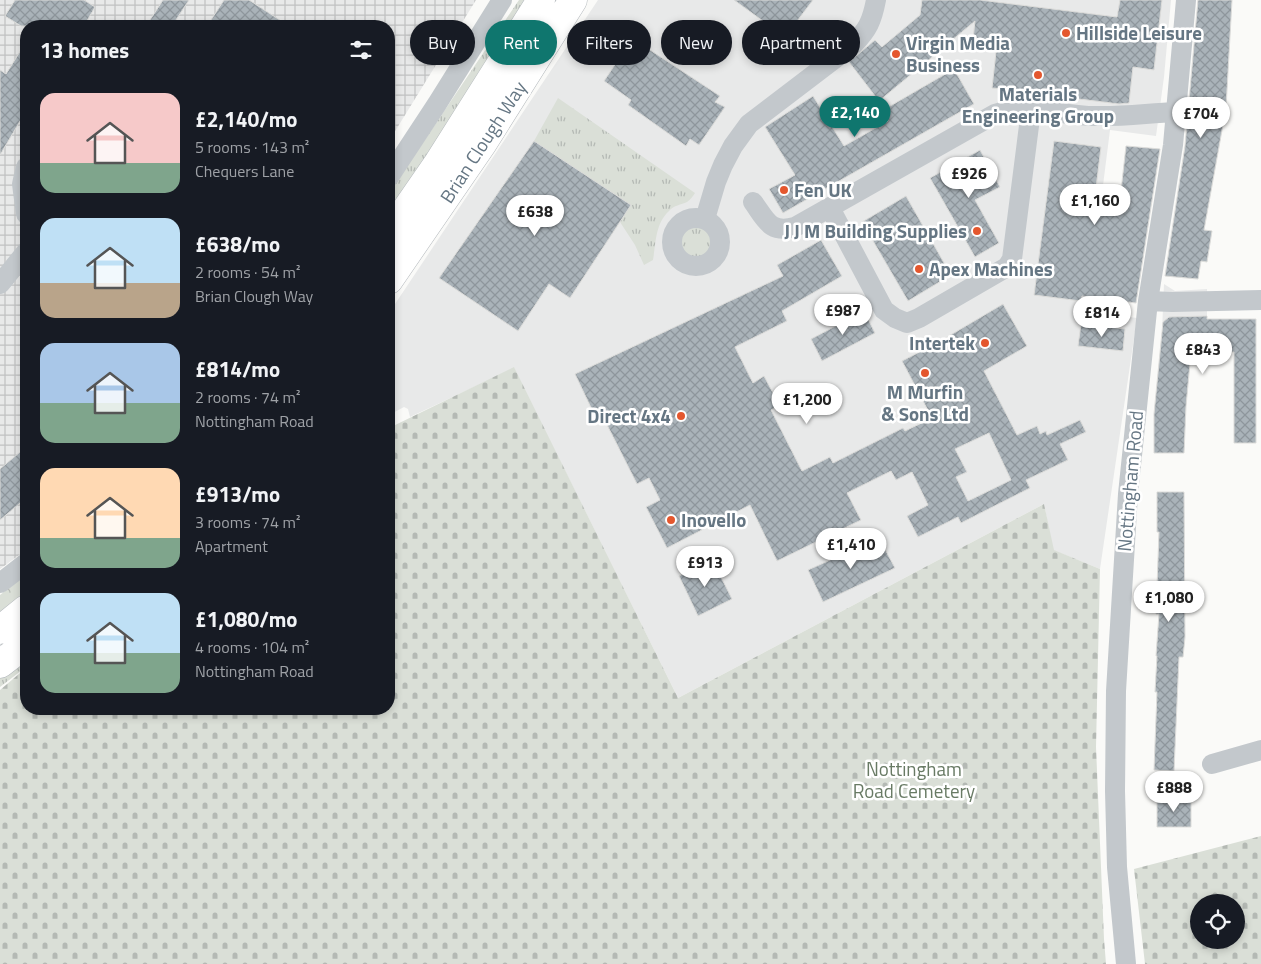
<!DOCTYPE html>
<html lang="en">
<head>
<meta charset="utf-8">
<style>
  :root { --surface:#171b24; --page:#242831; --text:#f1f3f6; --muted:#9ea1a6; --accent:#0f766e }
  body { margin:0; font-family:"Titillium Web",sans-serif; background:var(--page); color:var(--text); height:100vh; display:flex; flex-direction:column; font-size:19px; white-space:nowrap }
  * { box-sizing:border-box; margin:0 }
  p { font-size:16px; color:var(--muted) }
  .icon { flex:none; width:28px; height:28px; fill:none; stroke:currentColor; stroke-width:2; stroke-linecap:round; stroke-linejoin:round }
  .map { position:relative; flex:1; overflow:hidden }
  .drawer { position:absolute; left:20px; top:20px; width:375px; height:695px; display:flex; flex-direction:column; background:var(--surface); border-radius:20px; box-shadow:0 2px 8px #0003 }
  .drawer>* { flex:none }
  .guide { position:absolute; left:410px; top:20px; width:475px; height:45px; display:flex; gap:10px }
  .buttons { position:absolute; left:1190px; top:894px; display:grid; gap:10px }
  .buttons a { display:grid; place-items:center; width:55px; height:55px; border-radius:50%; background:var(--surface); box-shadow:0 2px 8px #0003; font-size:25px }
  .price { position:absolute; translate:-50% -42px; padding:0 11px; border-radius:18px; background:#fff; color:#222; font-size:16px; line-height:32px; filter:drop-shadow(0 1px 2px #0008) }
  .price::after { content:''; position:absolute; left:50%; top:30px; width:15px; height:11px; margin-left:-8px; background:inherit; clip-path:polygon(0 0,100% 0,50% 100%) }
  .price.current { background:var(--accent); color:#fff }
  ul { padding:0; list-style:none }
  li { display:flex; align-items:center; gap:15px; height:125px; padding:0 20px }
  li span { display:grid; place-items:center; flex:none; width:140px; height:100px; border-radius:15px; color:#555 }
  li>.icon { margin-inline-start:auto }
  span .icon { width:60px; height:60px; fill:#fffc; stroke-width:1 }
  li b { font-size:21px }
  h2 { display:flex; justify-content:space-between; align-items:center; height:60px; padding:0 20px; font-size:21px }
  .pill { padding:0 18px; border-radius:22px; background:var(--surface); box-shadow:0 2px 8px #0003; font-size:18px; line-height:45px }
  .pill.current { background:var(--accent); color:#fff }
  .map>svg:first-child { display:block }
  .built { fill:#e8e9e9 }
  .industrial { fill:url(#industrial-grid) }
  .grass { fill:url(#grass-tufts) }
  .forest { fill:url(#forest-crowns) }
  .cemetery { fill:url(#cemetery-stones); fill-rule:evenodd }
  .building { fill:url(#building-cross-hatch); stroke:#dcdcda; fill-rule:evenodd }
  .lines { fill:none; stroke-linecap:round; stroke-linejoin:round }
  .highway-casing { stroke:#b4b9bd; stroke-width:29 }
  .minor { stroke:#c3c8cc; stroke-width:20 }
  .highway { stroke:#fff; stroke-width:28 }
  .poi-dot { fill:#e4572e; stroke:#fff; stroke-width:2 }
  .labels { text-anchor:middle; stroke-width:5; stroke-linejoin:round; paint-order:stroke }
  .poi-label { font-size:19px; font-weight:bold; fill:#657683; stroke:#fff; text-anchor:start }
  .street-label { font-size:19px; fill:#657683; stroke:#fff }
  .park-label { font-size:19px; fill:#687a64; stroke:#fff }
</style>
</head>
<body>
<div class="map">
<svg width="1261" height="964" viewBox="0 0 1261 964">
  <defs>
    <pattern id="industrial-grid" width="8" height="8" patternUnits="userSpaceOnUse" patternTransform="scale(1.25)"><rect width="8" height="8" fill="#e8e9e9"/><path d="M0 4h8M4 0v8" fill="none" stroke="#c0c1c2"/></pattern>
    <pattern id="grass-tufts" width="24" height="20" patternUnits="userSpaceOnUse" patternTransform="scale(1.25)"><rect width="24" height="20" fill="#dadfd7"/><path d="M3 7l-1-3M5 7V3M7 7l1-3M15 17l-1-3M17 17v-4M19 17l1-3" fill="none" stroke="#b4b9b4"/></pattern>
    <pattern id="forest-crowns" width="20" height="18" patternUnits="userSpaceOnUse" patternTransform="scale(1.25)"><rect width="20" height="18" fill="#dadfd7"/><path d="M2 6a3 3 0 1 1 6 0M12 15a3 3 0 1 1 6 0" fill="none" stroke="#b4b9b4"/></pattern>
    <pattern id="cemetery-stones" width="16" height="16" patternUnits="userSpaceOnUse" patternTransform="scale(1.25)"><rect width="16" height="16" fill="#dadfd7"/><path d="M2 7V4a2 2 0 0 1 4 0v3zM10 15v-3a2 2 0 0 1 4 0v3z" fill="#b4b9b4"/></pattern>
    <pattern id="building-cross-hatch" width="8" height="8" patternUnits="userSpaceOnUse" patternTransform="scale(1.25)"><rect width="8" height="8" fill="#aab3b9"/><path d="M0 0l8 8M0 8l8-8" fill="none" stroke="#8e969c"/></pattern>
  </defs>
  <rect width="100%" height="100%" fill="#fafaf8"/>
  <path class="built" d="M598,0H1171L1164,77L1156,136L1110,130L1087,312L1137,318L1100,569L1053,550L1044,504L678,698L514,368L410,417L408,409L404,407L389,415V313Z
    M1164,284L1175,291L1207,289V316L1193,330L1162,331Z"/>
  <path class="industrial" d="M0,0H476L389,141V26H26V550L0,569Z"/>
  <path class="grass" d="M519,0H529L470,92L389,212V193Z
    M558,98L695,193C693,196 690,200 687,202C681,205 674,205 669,211C655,224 656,243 653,260L644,265L635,245L620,222L631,205L534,141Z
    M681 242a15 15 0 1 1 30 0a15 15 0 1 1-30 0Z
    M26,655V667L0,687V675Z"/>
  <path class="forest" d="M26,575V595L0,615V595Z"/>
  <path class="cemetery" d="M514,367L678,698L1044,504L1054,550L1100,569L1096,747L1104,939L1106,964H0V690L26,668V709H389V428Z
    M1261,836V964H1145L1134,869ZM1199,902H1236V940H1199Z"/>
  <path class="building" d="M15,0H84L95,7L84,26H21L5,16Z
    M163,0H189L172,26H146Z
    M224,0H249L289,26H207Z
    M734,0H813L785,37Z
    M922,0H980L1117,17L1120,0H1162L1154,70L1133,67L1129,103L1119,104L992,88L996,52L972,49L975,21L945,46H941L943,48L879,101L849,62L875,40L882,47L920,15Z
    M1198,0H1232L1226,108L1204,230L1212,231L1207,262L1201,261L1198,279L1165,276L1185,146Z
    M639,29L651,37L644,46L720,96L715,102L725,107L699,145L690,139L686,146L628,105L631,100L604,81Z
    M26,42V111L0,155V70L6,74Z
    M954,69L974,104L783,213L769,189L795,175L765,127L813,96L844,146L888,121L884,114L887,112L885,109Z
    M534,141L631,205L570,298L549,284L518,331L439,278Z
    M1054,141L1101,147L1096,188L1121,191L1126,146L1160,149L1136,303L1082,296L1081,301L1034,295Z
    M980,150L1000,187L975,200L999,243L975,257L930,178Z
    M906,196L951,275L908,301L862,222Z
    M821,240L842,276L782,311L787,321L735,347L753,383L764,376L780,406L771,410L802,471L830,457L833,463L903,428L905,431L932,418L902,361L937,343L1003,304L1027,346L984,371L1017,435L1037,426L1040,434L1046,431L1047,435L1080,420L1086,432L1060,444L1068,460L1026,480L1030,488L961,523L958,517L918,537L907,516L928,505L912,472L896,480L891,471L847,493L861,520L777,561L750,505L667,548L646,507L660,500L649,478L637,484L600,411L594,414L575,374L783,276L777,265ZM989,433L1011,480L968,501L956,477L967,472L955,449Z
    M864,311L875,333L822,361L811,339Z
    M1207,316V319H1256V443H1234V352H1191L1186,406L1184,453H1154V414L1163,322L1169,317Z
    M1081,324L1125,329L1123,351L1078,346Z
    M26,447V498L0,520V469Z
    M1157,492H1184L1185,637L1183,657H1179L1174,771L1154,770L1157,692H1155L1157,656H1156L1159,614H1156L1159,532H1157Z
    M879,538L895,568L823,602L808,570Z
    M712,559L732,599L698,616L679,576Z
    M1191,798V827H1157V799Z"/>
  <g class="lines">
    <g class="highway-casing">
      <path id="highway" d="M389,234L438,163L541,0
        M389,280L483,143L573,0
        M0,630L26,609
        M0,664L26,644"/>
    </g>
    <path class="minor" d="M26,167L22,184L26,214
      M389,177L437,104L502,0
      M753,202C766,220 770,234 795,227L995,114C1027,103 1062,116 1095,116C1122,117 1149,113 1176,112
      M830,208L884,310L895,318L907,323L919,318L1007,267L1012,259L1031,110
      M672 242a24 24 0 1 1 48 0a24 24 0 1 1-48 0Z
      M705,219L716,182L723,165L733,146L749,124L854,44C868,29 872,21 876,0
      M0,284L26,252
      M1148,301L1172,302L1261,300
      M0,583L26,563
      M1212,764L1261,750
      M1126,964L1117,867L1115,791L1116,691L1128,494L1148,301L1173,145L1186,0"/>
    <use href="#highway" class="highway"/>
  </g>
  <g class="poi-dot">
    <circle cx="1066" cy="33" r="5"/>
    <circle cx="896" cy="54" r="5"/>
    <circle cx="1038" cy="75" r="5"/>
    <circle cx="784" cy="190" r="5"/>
    <circle cx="977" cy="231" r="5"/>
    <circle cx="919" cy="269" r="5"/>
    <circle cx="985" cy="343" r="5"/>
    <circle cx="925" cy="373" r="5"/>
    <circle cx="681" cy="416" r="5"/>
    <circle cx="671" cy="520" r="5"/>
  </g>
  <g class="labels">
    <g class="poi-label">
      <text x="1076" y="40">Hillside Leisure</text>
      <text x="906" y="50">Virgin Media<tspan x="906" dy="22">Business</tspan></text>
      <text x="1038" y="101" text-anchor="middle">Materials<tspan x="1038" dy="22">Engineering Group</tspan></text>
      <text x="794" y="197">Fen UK</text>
      <text x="967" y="238" text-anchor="end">J J M Building Supplies</text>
      <text x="929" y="276">Apex Machines</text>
      <text x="975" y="350" text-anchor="end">Intertek</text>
      <text x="925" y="399" text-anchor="middle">M Murfin<tspan x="925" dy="22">&amp; Sons Ltd</tspan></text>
      <text x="671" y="423" text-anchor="end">Direct 4x4</text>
      <text x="681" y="527">Inovello</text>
    </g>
    <g class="street-label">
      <text transform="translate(483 142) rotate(-57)" y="7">Brian Clough Way</text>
      <text transform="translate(1130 481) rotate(-85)" y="7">Nottingham Road</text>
    </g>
    <g class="park-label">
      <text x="914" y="776">Nottingham<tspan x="914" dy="22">Road Cemetery</tspan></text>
    </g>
  </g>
</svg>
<div class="buttons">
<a><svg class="icon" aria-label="locate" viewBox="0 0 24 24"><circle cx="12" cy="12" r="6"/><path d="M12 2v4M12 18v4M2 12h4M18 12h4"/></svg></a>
</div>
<b class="price current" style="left:855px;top:138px">£2,140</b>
<b class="price" style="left:1201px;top:139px">£704</b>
<b class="price" style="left:969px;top:199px">£926</b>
<b class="price" style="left:1095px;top:226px">£1,160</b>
<b class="price" style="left:535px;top:237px">£638</b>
<b class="price" style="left:843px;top:336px">£987</b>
<b class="price" style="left:1102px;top:338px">£814</b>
<b class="price" style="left:1203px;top:375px">£843</b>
<b class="price" style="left:807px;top:425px">£1,200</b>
<b class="price" style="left:851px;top:570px">£1,410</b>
<b class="price" style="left:705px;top:588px">£913</b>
<b class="price" style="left:1169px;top:623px">£1,080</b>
<b class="price" style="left:1174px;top:813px">£888</b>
<div class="guide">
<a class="pill">Buy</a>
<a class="pill current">Rent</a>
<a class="pill">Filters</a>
<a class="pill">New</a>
<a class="pill">Apartment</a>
</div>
<section class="drawer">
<h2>13 homes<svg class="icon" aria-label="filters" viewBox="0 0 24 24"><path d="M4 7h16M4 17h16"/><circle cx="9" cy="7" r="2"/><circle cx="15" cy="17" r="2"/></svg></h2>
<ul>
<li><span style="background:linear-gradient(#f6c9c9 70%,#7fa58c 0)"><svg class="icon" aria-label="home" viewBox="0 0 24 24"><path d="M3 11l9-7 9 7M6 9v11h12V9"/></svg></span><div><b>£2,140/mo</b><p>5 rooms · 143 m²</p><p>Chequers Lane</p></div></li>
<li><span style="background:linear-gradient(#bfe0f5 65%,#b9a48a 0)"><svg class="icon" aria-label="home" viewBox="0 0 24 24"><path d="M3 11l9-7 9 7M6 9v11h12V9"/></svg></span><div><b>£638/mo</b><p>2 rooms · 54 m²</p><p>Brian Clough Way</p></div></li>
<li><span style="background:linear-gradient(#a9c7e8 60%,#7fa58c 0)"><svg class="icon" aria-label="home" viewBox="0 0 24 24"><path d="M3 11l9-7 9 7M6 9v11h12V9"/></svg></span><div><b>£814/mo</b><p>2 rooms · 74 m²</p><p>Nottingham Road</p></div></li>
<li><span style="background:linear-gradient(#ffd9b3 70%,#7fa58c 0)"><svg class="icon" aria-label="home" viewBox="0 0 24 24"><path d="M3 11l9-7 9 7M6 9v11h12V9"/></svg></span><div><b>£913/mo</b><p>3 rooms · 74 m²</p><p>Apartment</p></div></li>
<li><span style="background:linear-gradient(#bfe0f5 60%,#7fa58c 0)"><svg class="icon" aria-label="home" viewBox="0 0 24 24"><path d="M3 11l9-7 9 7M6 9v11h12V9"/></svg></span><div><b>£1,080/mo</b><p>4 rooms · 104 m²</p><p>Nottingham Road</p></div></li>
</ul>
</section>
</div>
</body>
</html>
